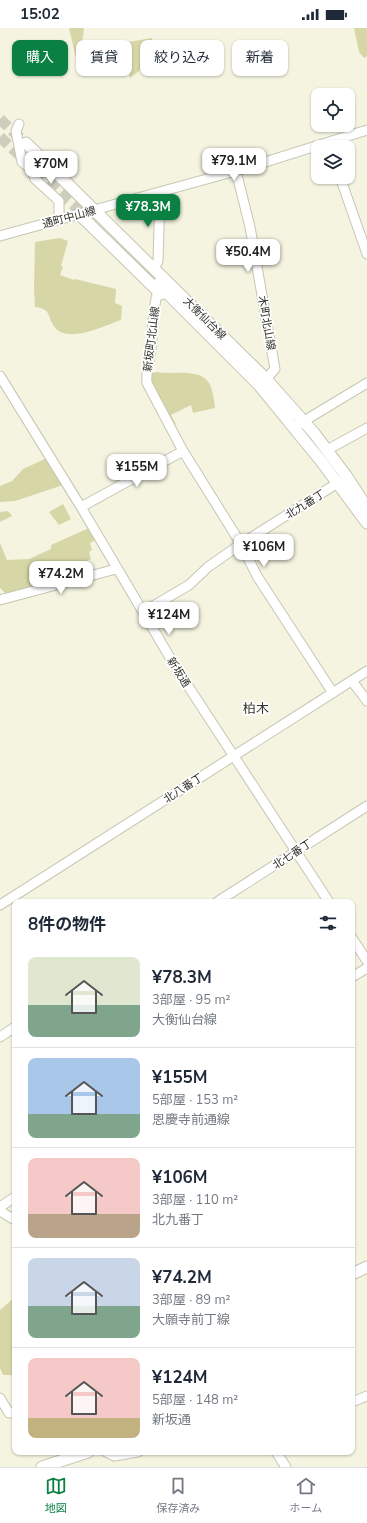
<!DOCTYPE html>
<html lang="ja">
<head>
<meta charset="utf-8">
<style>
  :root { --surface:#fff; --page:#f2f2f3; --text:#1f2937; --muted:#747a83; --line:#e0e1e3; --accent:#0b8043 }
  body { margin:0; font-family:"Nunito Sans","Noto Sans JP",sans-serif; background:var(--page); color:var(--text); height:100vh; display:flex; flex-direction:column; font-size:15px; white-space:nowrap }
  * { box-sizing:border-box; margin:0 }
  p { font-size:13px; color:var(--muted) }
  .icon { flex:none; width:22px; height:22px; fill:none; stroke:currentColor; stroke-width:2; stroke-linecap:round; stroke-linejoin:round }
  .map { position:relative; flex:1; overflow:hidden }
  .panel { position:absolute; left:12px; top:871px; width:343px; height:556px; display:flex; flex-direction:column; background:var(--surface); border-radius:8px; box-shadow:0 1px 3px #0004 }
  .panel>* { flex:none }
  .banner { position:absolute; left:12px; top:12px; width:343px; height:36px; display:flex; gap:8px }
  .fabs { position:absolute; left:311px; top:60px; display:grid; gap:8px }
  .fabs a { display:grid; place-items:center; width:44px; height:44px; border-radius:8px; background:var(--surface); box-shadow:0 1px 3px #0004; font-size:20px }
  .price { position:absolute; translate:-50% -34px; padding:0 9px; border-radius:8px; background:#fff; color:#222; font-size:13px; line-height:26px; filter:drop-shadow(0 1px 2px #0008) }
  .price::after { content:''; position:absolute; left:50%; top:24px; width:12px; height:9px; margin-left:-6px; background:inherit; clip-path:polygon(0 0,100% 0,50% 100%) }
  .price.active { background:var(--accent); color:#fff }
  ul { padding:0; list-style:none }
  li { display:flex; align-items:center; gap:12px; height:100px; padding:0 16px }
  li+li { border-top:1px solid var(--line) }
  li span { display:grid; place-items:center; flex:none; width:112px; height:80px; border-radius:8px; color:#555 }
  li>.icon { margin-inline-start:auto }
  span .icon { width:48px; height:48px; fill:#fffc; stroke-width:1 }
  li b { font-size:17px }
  h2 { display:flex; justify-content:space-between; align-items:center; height:48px; padding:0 16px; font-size:17px }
  .tag { padding:0 14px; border-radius:8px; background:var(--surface); box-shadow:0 1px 3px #0004; font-size:14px; line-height:36px }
  .tag.active { background:var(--accent); color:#fff }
  .status { display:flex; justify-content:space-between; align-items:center; height:28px; padding:0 20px; background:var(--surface); direction:ltr }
  .status svg { height:11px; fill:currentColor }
  .tabs { display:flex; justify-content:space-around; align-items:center; height:56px; border-top:1px solid var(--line); background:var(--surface); font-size:11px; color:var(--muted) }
  .tabs a { display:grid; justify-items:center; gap:2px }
  .tabs .active { color:var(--accent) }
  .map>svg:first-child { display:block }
  .green { fill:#d7d6a6 }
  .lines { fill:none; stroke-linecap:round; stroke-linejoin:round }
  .major-tunnel { stroke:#cecebd; stroke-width:11; stroke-dasharray:11 5.5; stroke-linecap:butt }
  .minor-casing { stroke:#c6c6b3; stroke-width:11 }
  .major-casing { stroke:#c6c6b3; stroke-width:13 }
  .minor { stroke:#fff; stroke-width:9 }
  .major { stroke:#fff; stroke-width:11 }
  .labels { text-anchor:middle; stroke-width:3.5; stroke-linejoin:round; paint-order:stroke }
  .street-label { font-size:11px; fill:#35352d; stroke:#fff }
  .quarter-label { font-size:13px; fill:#35352d; stroke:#fff }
</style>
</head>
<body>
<div class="status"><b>15:02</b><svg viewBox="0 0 49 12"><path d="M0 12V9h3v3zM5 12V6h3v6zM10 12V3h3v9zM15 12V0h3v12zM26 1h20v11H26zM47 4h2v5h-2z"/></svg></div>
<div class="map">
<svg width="367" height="1439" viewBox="0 0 367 1439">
  <rect width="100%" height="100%" fill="#f4f4e1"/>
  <path class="green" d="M69,0H84L82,17L85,29L104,27L105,34L115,33L116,40L79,43Z
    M354,0H367V28L364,30L359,24Z
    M152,10L153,32L130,50L123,15Z
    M60,210L68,213L61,238L63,239L60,247L74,252L75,251L116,261L115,275L122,278L121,292C103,298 63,319 52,295C47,284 49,281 35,279L34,261L35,214Z
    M157,344C172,347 200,340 209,355C213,362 214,372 215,380L193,385L191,377L171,387L176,396L172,398L150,356L148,346Z
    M47,430L63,457L15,473L0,474V458L12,453L23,441Z
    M63,476L71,491L59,497L49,484Z
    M8,483L12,488L0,494V484Z
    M89,500L96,512L90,515L92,522L89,524L91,531L83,535L88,543L6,566L0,560V515L7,532L29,531L51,521V517Z
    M187,576L194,585L172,602L163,591Z
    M15,1269V1347H3L0,1340V1282Z"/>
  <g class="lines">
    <path class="major-tunnel" d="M0,91L23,113
      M0,109L89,191"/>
    <g class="minor-casing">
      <path id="minor" d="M19,96L16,103L22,134L32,142L35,151L59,173V191
        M236,143L250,199L275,341L266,351
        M340,149L367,226
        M0,208L243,141L367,102
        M154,241L158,233L160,165
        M158,263C151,284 154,307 150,328C148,338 146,345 147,355L183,423L241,516L257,548L333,665
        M0,348L81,479L175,638L329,874
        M294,399L367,355
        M327,422L367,400
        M81,479L183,423
        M0,572L116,541
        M143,584L189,557L208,539L241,516L347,449
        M352,653L367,673
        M217,874L367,778
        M0,877L367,643
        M352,910L367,933
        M352,949L367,940
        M0,1009L15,999
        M0,1179L15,1169
        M0,1183L15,1192
        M0,1370L9,1385L15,1384
        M352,1374L367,1368
        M106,1424L114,1428L138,1424
        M276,1424L286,1439"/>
    </g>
    <g class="major-casing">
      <path id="major" d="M26,115L266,351L314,405L347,449L367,480
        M79,186L161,266
        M158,256L259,357L321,433L367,495
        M352,1246L367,1239
        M42,1439L88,1424"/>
    </g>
    <use href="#minor" class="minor"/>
    <use href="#major" class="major"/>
  </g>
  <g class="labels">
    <g class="street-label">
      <text transform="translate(69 189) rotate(-15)" y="4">通町中山線</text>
      <text transform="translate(205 290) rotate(45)" y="4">大衡仙台線</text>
      <text transform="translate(267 295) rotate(80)" y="4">木町北山線</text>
      <text transform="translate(151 311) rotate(-83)" y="4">新坂町北山線</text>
      <text transform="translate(305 476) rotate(-32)" y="4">北九番丁</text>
      <text transform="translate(179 644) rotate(58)" y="4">新坂通</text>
      <text transform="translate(183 760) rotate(-33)" y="4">北八番丁</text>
      <text transform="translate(292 826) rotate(-33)" y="4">北七番丁</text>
    </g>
    <g class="quarter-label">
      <text x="256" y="685">柏木</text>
    </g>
  </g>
</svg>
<div class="fabs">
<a><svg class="icon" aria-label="locate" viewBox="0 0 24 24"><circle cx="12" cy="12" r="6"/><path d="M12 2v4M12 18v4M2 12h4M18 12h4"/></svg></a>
<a><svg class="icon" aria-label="layers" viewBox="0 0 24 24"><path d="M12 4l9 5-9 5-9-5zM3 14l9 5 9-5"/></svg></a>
</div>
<b class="price" style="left:234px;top:154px">¥79.1M</b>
<b class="price" style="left:51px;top:157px">¥70M</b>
<b class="price active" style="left:148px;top:200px">¥78.3M</b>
<b class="price" style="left:248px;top:245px">¥50.4M</b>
<b class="price" style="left:137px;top:460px">¥155M</b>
<b class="price" style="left:264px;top:540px">¥106M</b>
<b class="price" style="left:61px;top:567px">¥74.2M</b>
<b class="price" style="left:169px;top:608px">¥124M</b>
<div class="banner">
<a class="tag active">購入</a>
<a class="tag">賃貸</a>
<a class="tag">絞り込み</a>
<a class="tag">新着</a>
</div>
<section class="panel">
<h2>8件の物件<svg class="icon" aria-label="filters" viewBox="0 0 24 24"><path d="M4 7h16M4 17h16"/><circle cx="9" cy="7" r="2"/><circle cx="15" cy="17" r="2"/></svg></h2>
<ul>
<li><span style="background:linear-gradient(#dfe7d0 60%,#7fa58c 0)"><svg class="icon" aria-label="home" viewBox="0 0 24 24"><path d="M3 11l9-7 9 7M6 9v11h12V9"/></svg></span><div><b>¥78.3M</b><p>3部屋 · 95 m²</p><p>大衡仙台線</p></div></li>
<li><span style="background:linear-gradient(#a9c7e8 70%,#7fa58c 0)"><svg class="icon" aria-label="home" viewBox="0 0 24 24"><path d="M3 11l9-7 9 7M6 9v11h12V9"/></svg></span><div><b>¥155M</b><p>5部屋 · 153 m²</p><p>恩慶寺前通線</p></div></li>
<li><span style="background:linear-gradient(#f6c9c9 70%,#b9a48a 0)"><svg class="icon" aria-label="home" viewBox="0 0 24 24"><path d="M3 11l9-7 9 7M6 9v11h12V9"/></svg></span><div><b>¥106M</b><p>3部屋 · 110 m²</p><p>北九番丁</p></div></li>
<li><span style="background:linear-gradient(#c9d6e8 60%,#7fa58c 0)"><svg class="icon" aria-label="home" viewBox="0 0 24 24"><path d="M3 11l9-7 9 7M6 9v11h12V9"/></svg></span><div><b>¥74.2M</b><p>3部屋 · 89 m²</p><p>大願寺前丁線</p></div></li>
<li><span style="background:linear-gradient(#f6c9c9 75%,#c2b280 0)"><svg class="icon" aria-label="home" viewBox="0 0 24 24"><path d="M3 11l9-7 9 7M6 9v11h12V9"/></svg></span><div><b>¥124M</b><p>5部屋 · 148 m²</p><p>新坂通</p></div></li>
</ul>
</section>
</div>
<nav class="tabs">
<a class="active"><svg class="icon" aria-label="map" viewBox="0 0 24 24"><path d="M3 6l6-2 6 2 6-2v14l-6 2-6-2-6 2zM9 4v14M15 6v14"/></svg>地図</a>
<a><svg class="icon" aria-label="saved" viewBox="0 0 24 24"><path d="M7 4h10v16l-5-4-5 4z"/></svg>保存済み</a>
<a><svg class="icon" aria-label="home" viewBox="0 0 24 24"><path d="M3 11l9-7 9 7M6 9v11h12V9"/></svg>ホーム</a>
</nav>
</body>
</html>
